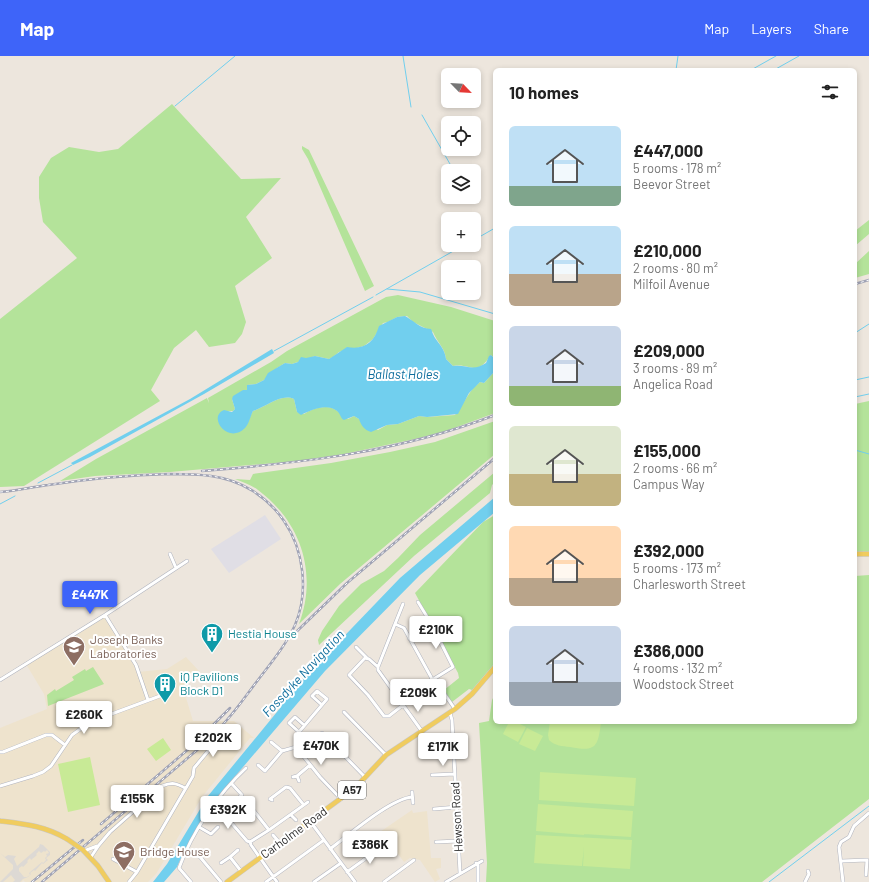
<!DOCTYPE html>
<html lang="en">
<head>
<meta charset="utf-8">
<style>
  :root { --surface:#fff; --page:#f6f6f6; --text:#222; --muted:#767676; --accent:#3e64f9 }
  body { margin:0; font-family:Barlow,sans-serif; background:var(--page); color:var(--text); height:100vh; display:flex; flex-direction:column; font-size:15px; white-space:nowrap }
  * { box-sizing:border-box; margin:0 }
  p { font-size:13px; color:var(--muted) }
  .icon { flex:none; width:22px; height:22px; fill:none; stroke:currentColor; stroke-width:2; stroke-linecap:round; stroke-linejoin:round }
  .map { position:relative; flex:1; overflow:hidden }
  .details { position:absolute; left:493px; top:12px; width:364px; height:656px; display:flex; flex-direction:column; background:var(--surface); border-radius:6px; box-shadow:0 2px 6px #0003 }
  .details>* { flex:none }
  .needle { width:26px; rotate:115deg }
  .buttons { position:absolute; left:441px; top:12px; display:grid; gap:8px }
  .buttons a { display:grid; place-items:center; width:40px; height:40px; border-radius:6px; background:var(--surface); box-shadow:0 2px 6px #0003; font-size:20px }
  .price { position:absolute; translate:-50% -34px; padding:0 9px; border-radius:4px; background:#fff; color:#222; font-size:13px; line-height:26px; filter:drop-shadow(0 1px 2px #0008) }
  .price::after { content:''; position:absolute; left:50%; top:24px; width:12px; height:9px; margin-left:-6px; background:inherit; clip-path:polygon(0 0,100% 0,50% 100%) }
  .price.current { background:var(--accent); color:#fff }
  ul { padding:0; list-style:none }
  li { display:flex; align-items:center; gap:12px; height:100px; padding:0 16px }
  li span { display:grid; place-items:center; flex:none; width:112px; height:80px; border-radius:6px; color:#555 }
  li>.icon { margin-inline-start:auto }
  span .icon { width:48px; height:48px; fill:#fffc; stroke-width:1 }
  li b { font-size:17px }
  h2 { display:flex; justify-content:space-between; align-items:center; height:48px; padding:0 16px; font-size:17px }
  header { display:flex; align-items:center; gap:24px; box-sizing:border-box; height:56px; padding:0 20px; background:var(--accent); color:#fff }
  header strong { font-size:19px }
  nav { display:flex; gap:22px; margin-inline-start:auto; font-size:14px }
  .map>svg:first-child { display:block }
  .industrial { fill:#e0dee5 }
  .education { fill:#eee3cd }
  .green { fill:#b4e39a }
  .pitch { fill:#c8ea96 }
  .plaza { fill:#ddd9d4; fill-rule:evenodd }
  .water { fill:#71cfee }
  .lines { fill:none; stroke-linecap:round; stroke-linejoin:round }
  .stream { stroke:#71cfee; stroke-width:1 }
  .minor-casing { stroke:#b1b4be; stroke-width:4 }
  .primary-casing { stroke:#c8c8c8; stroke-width:5.5 }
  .minor { stroke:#fff; stroke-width:3 }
  .primary { stroke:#f0cc5f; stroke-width:4.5 }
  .rail-casing { stroke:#a0a3b5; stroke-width:2.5 }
  .rail { stroke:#fff; stroke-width:1; stroke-dasharray:3; stroke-linecap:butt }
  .primary-bridge-casing { stroke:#c8c8c8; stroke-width:5.5; stroke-linecap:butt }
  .primary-bridge { stroke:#f0cc5f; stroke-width:4.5 }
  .labels { text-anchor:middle; stroke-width:4; stroke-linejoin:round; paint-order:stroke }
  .shield { fill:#fff; stroke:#6b6b6b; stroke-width:1 }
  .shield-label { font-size:11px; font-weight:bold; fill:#2b2b2b }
  .culture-label { font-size:12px; fill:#0d838f; stroke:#fff; text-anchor:start }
  .education-label { font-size:12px; fill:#785e54; stroke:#fff; text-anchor:start }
  .street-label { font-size:12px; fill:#2b2b2b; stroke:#fff }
  .water-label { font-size:13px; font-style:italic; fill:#0e6d9c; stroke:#fff }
</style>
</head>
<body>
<header>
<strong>Map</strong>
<nav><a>Map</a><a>Layers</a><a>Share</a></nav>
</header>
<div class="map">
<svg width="869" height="826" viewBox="0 0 869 826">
  <rect width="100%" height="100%" fill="#ede6dd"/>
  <path class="industrial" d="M265,459L281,483L229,517L211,493Z"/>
  <path class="education" d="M105,559L136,609L138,616L167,613L186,601L199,615L187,623L184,635L193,665H234L254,682H250L202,741L156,818L148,826H25L23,824L22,826H0V672L47,653L44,638L26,608Z
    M412,754L413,757L427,755L431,802H441V812L436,813L440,823L435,826L420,804L410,802L404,806L398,798L384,787L377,778Z"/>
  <path class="green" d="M172,48L241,123L281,122L246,161L272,202L235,230L246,266L242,278L235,287L209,291L196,274L174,292L151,334L160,345L24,430L0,431V263L77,202L43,166L39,142V121L51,102L69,91L99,96L118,93Z
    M302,90L309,94L374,230L365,235L308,103L302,93Z
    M869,164V178L855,190V175Z
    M869,195V218L855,222V208Z
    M398,239L451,251L495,265V303L491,299C475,322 473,307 453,310L446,303C445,292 437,286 433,276L413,266L407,260L397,261L388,266L383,267L373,283L364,290L357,292H350L339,296L333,301L329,303L315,300L292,308L285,307L277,312L264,324L256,328L247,329V334L232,343L235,353L233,355H228L235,377C249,372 246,367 253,355C266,351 281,337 294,343L297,356L304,358C311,353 324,349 332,352C338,354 342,360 348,363L354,360L378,374L387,369L398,368L419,360L427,361L455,359L473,332L480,326L484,327L495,315V357L446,375L415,383L344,398L298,405L170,416L95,420L60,425L96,403L207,342L209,347L208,342L271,306L287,295L386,241Z
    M869,345V497L855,498V348Z
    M495,365V398L340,528L299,568C318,517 301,466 258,434C252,429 242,426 235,423L250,424L253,418L331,407L390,396L435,386Z
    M495,416V426L492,429L490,437L414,500L319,589L318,584L322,575L339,550L361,528L384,515L398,502L420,479Z
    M495,459V607L472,634L469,633L452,646L444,634L459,622L458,617L415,537L483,466Z
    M869,519V743L762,826H486L487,807L479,667L489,665L492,644L495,638V666H855V520Z
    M93,611L104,628L48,650L47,639L55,633L56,635L74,624L72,621L85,613L86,615Z"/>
  <path class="pitch" d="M509,666H516L526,671L518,686L503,678Z
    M550,666H601C598,691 596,696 570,691C562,690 555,690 549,684L548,679Z
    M527,672L543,680L535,695L519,688Z
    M163,682L171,694L156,705L147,693Z
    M90,701L100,749L68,756L58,708Z
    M540,716L636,722L634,750L539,744Z
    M538,748L633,755L631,781L584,778L585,769L584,779L536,775Z
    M536,779L632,784L630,813L583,810L584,791L582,810L534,807Z"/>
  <path class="plaza" d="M40,788L43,789L50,796V799L46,802L48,804L43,808L42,807L35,815L34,814L30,817L31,818L28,821L23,823L20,826H13L15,824L11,819L3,826H0L13,813V809L0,797L5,801L8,799L16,800L14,803L17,810L39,791ZM47,794L49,797L46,798L47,800L45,802L46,804L43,807L42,806L29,817L30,819L27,821H24L19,815V812L22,810L23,811L28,806L27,805L30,802L31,804L37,799L36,798L39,795L41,797L44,795L45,796Z"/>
  <path class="water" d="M405,260C413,264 420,273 431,273C432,275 433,279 435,282C440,289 445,294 446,303L453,310C466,308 473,316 486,307L489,300L491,299L495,303V315L484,327L480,326L469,337L458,358L427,361L419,360L398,368L387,369L371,376C364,374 361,369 359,363L354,360L344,364C340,362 341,358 337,355C326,347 312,354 301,359L297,356L294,343C281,337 266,351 253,355C250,361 249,368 245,372C228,389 207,361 224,354L232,356L235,353L232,343L233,340L243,334H247V329L256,328L264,324L268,317L285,307L292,308L298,306L301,301L306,302L315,300L329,303L347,291C364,294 374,287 379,270L397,261Z
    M272,293L274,297L204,338L90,401L73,409L71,407L190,343Z
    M495,441V456L420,519L325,615L220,738L202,765L184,795L177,811L164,826H153L167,808L208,740L281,651L279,648L400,522Z"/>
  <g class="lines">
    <path class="stream" d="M403,0L411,51
      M676,14L678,0
      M751,14L776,0
      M774,14L799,0
      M175,50L235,0
      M422,59L454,115
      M474,184L495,172
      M387,233L420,236L495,258
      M376,239L464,189
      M855,277L869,268
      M274,295L373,241
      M855,324L869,321
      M855,341L869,338
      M855,394L869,398
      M38,427L72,409
      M0,448L15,440
      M769,826L869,750"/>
    <g class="minor-casing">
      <path id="minor" d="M170,498L176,512
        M418,546L432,569
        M105,559L136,609L148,644
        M395,568L403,548
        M409,582L432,569L453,611L432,624
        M356,591L367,602
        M378,611L395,568L404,572L431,621L432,624L430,627L403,649L378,614V611L369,603L365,602L349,619L368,639L384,660H389L403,649L421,674
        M0,624L105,559L187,505
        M443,636L455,653
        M344,656L386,699
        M450,657L452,664L460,817
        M304,669L295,661L289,667L299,676L327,643L317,635L312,640L322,649
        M299,676L296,684V691L320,721L341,743
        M322,677L365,721
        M271,686L282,695L296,691
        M0,696H3L46,679H52L65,689
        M258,709L265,715L282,695
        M432,719L455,718
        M297,720L310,709
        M293,721L297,720L299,725
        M232,728L242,739L235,745
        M0,730L33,720L43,716L51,710L72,679L90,666L168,637
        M412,736L413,747
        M272,744L270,743L286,731L290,732L303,748V749
        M215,748L247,785L250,786L251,789L277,826
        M434,753L457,751
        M254,755L269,774L308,746
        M291,759L296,764
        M310,765L355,826
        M199,771L211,778L218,771
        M273,779L280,787
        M250,786L269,774
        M436,786L458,785
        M330,793C349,779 390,743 412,741
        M238,794L230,801L241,815
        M84,795L97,790
        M186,795L200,801L221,826
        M91,801L99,789L110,776L162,730C172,726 176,727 185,732
        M113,803L137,816
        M842,805L867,804L866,819
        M221,807L230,801
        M476,807L478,809V826
        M347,816L383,790
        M129,826L137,816L193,720L194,712L228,671L234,674L237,671
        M191,826L179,812C192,776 218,738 246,712
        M266,826L324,784
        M314,826L341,807
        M384,826L414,804
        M446,826L482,805
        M805,826L809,818L808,815
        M843,826L839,791L841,786L849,781L854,770L869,757"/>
    </g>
    <g class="primary-casing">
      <path id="primary" d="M855,498H869
        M0,765C25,768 45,770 67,783
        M83,794L98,810L109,826
        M227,826L355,732L386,699L455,653L472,638L495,611"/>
    </g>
    <use href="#minor" class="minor"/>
    <use href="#primary" class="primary"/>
    <g class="rail-casing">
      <path id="rail" d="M855,228L869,224
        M202,415C302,407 400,396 495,359
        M0,436C16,435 32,431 48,429C88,423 128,419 169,418C183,418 197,418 211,420C241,424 267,440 284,465C304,494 309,536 295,569C286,589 271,607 258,624C247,638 238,652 226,665C219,673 211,681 203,689L42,826
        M293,579L347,527L495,402
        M101,768L192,690L230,652
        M32,826L83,784"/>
    </g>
    <use href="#rail" class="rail"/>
    <g class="primary-bridge-casing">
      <path id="primary-bridge" d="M67,783L83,794"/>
    </g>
    <use href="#primary-bridge" class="primary-bridge"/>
  </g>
  <defs>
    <g id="building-pin" transform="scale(1.15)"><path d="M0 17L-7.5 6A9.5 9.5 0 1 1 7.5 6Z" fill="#0f9aa8" stroke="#fff"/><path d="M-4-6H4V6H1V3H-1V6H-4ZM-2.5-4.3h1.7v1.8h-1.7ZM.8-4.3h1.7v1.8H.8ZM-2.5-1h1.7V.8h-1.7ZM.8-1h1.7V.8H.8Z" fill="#fff"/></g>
    <g id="university-pin" transform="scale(1.15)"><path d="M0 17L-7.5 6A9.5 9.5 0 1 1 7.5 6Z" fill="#8d6e63" stroke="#fff"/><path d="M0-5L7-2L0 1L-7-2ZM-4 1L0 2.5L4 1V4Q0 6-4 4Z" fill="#fff"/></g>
  </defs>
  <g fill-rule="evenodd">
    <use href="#building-pin" x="212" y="578"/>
    <use href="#university-pin" x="74" y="591"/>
    <use href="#building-pin" x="165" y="628"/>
    <use href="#university-pin" x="124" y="796"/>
  </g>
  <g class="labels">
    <rect class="shield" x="338" y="725" width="28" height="18" rx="3"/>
    <g class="shield-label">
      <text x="352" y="738">A57</text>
    </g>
    <g class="culture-label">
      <text x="228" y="582">Hestia House</text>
      <text x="180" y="625">iQ Pavilions<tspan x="180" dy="14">Block D1</tspan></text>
    </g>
    <g class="education-label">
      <text x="90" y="588">Joseph Banks<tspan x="90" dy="14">Laboratories</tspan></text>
      <text x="140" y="800">Bridge House</text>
    </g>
    <g class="street-label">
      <text transform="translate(457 761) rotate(-93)" y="4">Hewson Road</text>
      <text transform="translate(294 777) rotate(-36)" y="4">Carholme Road</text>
    </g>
    <g class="water-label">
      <text x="403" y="323">Ballast Holes</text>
      <text transform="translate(303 617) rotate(-47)" y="5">Fossdyke Navigation</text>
    </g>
  </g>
</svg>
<div class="buttons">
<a><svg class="needle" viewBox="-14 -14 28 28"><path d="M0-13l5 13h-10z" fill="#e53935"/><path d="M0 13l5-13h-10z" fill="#767676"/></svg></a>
<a><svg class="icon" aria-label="locate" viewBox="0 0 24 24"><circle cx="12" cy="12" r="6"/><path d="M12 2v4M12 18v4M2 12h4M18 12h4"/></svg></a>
<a><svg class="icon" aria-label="layers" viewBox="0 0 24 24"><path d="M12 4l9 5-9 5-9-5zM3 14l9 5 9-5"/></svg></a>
<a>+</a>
<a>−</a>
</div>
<b class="price current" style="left:90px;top:559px">£447K</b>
<b class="price" style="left:436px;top:594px">£210K</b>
<b class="price" style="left:418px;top:657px">£209K</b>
<b class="price" style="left:84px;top:679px">£260K</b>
<b class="price" style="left:213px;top:702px">£202K</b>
<b class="price" style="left:321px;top:710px">£470K</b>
<b class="price" style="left:443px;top:711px">£171K</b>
<b class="price" style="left:137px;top:763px">£155K</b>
<b class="price" style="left:228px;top:774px">£392K</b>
<b class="price" style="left:370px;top:809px">£386K</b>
<section class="details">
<h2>10 homes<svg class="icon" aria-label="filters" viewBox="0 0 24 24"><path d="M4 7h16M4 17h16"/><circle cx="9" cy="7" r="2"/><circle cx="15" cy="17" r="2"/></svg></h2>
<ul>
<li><span style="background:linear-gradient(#bfe0f5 75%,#7fa58c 0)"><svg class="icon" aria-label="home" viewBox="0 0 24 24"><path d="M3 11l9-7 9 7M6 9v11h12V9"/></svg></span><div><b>£447,000</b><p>5 rooms · 178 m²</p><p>Beevor Street</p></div></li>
<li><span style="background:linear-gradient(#bfe0f5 60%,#b9a48a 0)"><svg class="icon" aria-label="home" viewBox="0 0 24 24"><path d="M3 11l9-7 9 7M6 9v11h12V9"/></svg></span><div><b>£210,000</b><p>2 rooms · 80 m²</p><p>Milfoil Avenue</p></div></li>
<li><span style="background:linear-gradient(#c9d6e8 75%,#8fb573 0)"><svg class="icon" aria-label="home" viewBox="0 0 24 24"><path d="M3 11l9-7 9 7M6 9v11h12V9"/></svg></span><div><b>£209,000</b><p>3 rooms · 89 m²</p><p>Angelica Road</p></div></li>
<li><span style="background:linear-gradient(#dfe7d0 60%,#c2b280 0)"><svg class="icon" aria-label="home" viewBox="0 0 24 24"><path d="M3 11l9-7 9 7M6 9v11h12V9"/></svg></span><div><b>£155,000</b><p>2 rooms · 66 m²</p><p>Campus Way</p></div></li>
<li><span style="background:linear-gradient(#ffd9b3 65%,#b9a48a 0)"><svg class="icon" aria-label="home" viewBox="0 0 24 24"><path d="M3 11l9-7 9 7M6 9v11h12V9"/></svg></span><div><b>£392,000</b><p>5 rooms · 173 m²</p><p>Charlesworth Street</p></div></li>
<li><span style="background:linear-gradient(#c9d6e8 70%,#9aa5b1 0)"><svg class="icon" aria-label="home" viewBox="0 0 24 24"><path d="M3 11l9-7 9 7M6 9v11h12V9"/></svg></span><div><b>£386,000</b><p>4 rooms · 132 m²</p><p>Woodstock Street</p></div></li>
</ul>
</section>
</div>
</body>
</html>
